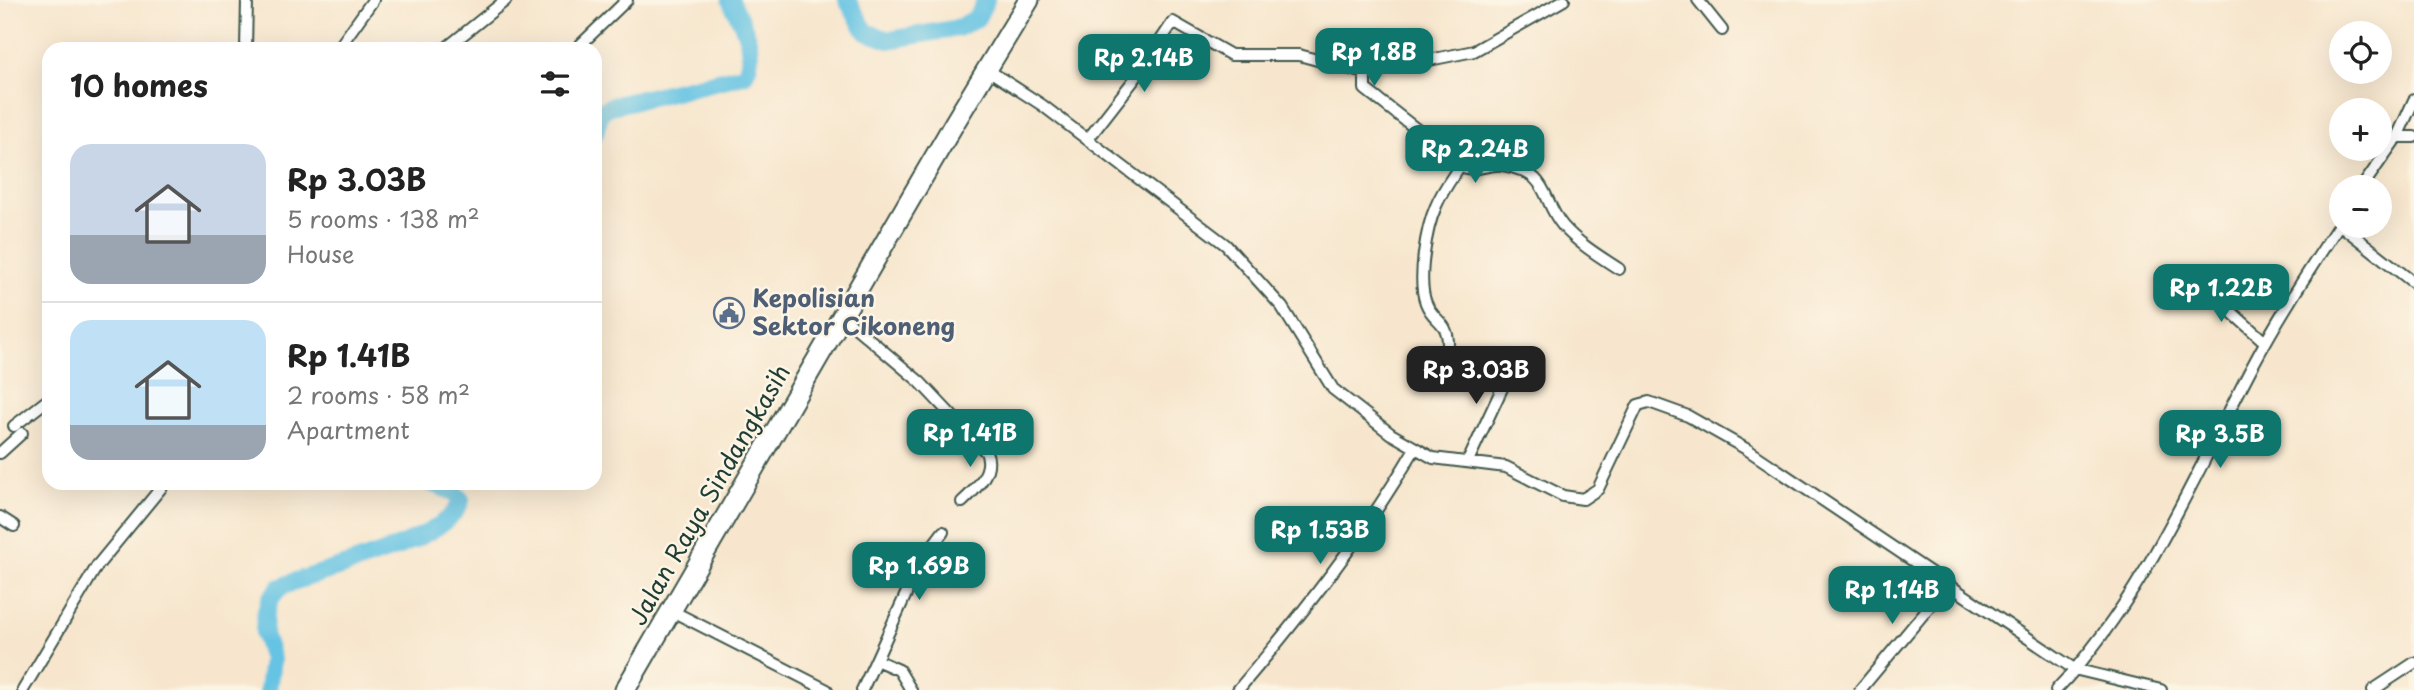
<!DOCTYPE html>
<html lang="en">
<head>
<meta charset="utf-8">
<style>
  :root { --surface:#fff; --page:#f6f6f6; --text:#222; --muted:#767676; --line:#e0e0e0; --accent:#0f766e }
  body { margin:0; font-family:"Playpen Sans",sans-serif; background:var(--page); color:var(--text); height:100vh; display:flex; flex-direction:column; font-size:26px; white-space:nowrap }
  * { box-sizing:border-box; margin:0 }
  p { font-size:23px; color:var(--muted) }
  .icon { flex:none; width:38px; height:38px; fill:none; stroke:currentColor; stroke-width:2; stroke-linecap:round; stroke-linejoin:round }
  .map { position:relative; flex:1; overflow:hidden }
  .panel { position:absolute; left:42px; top:42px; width:560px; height:448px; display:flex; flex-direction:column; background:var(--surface); border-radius:21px; box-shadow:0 7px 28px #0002 }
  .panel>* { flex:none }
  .buttons { position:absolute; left:2329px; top:21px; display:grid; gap:14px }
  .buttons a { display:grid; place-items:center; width:63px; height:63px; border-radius:50%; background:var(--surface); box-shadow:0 7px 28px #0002; font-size:35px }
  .price { position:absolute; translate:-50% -60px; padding:0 16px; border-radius:14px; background:var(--accent); color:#fff; font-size:23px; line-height:46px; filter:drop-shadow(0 2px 4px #0008) }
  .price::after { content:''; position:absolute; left:50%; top:42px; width:21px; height:16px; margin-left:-10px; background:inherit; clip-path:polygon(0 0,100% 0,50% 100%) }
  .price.current { background:#222; color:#fff }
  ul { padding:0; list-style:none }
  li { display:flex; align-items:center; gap:21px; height:175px; padding:0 28px }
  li+li { border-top:2px solid var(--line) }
  li span { display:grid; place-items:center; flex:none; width:196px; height:140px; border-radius:21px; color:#555 }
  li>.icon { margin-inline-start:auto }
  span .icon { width:84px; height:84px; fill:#fffc; stroke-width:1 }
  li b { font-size:30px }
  h2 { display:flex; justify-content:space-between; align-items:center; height:84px; padding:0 28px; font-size:30px }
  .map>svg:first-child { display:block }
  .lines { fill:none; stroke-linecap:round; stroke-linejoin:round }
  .river { stroke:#65c3e3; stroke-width:18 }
  .street-casing { stroke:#3f564b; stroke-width:14 }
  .highway-casing { stroke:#3f564b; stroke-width:23 }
  .street { stroke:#fff; stroke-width:10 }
  .highway { stroke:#fff; stroke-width:19 }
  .labels { text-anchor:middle; stroke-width:5; stroke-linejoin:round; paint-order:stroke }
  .service-label { font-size:24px; font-weight:bold; fill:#4e5e75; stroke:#fcf5e5; text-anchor:start }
  .street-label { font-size:24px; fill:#1f3d34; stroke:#fcf5e5 }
</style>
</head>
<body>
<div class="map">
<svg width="2414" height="690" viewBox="0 0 2414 690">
  <rect width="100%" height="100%" fill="#fcf5e5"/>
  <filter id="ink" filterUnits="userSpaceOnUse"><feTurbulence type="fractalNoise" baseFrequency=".0143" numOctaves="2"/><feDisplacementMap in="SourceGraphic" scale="14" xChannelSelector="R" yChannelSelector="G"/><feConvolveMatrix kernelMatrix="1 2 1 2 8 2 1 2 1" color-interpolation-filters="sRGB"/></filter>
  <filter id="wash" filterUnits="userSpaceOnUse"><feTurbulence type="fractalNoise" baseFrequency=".00686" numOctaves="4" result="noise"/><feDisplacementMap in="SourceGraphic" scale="28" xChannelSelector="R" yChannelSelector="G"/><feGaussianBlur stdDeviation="1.57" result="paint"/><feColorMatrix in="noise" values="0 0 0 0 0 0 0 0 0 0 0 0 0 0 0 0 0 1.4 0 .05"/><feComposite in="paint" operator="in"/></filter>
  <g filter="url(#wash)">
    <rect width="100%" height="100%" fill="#f7e6cd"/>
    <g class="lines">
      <path class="river" d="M847,0L866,32L889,40L958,28L977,18L986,0
        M595,133L601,111L611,106L744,75C759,52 742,22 730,0
        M268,690L272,659L264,634L265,615L270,599L279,588L293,582C330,569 452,539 461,500L454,492L431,483"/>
    </g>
  </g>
  <g filter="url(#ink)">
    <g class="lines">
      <g class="street-casing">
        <path id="street" d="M1698,0L1722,30
          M246,49L247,0
          M338,49L373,0
          M445,49L506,0
          M576,49L627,0
          M988,70L1042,105L1226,245L1282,307L1333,389L1391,434L1433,458L1506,467L1563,496L1583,499L1598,489L1638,405L1649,402L1688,416L1748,450L2074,669L2161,690
          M1365,73V89L1466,168C1478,171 1491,163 1503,165C1552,174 1540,199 1563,226C1579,244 1599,256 1619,269
          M2397,137H2414
          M1088,139L1137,76L1173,22L1231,55H1299L1365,73L1474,51L1564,0
          M2362,187L2397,137L2414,100
          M2339,224L2414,283
          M2198,282L2265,342
          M842,316L920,382L986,452C995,471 975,490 962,502
          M1448,344C1448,320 1433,322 1426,303C1417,281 1426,228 1436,206C1442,191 1452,178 1461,164
          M14,426L49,399
          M0,453L22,433
          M1468,461L1513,365
          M0,517L14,526
          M672,611L827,690
          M876,660L921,561L943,532
          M23,690L97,566L165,483
          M862,690L876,660L899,670L911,690
          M1238,690C1303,613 1363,537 1414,450
          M1860,690L1949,583
          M2056,690C2143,600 2195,474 2253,365C2280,314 2311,268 2342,220
          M2373,690L2414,663"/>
      </g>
      <g class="highway-casing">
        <path id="highway" d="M625,690L955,122L1029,0"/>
      </g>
      <use href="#street" class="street"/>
      <use href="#highway" class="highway"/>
    </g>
  </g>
  <defs>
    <g id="civic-ring" transform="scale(1.575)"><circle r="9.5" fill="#fcf5e5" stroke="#5c6f8a" stroke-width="1.5"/><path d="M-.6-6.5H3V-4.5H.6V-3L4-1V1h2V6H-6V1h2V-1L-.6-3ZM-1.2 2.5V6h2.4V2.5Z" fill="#5c6f8a"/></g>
  </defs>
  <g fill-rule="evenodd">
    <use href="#civic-ring" x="729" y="313"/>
  </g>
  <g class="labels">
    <g class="service-label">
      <text x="752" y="307">Kepolisian<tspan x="752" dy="28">Sektor Cikoneng</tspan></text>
    </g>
    <g class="street-label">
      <text transform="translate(710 495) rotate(-60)" y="8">Jalan Raya Sindangkasih</text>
    </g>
  </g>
</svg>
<div class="buttons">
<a><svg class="icon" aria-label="locate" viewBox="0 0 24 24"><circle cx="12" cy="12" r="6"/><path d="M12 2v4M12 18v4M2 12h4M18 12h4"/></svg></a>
<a>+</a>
<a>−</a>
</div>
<b class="price" style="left:1374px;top:88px">Rp 1.8B</b>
<b class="price" style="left:1144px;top:94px">Rp 2.14B</b>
<b class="price" style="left:1475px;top:185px">Rp 2.24B</b>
<b class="price" style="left:2221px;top:324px">Rp 1.22B</b>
<b class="price current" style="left:1476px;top:406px">Rp 3.03B</b>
<b class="price" style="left:970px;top:469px">Rp 1.41B</b>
<b class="price" style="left:2220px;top:470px">Rp 3.5B</b>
<b class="price" style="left:1320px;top:566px">Rp 1.53B</b>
<b class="price" style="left:919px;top:602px">Rp 1.69B</b>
<b class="price" style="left:1892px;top:626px">Rp 1.14B</b>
<section class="panel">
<h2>10 homes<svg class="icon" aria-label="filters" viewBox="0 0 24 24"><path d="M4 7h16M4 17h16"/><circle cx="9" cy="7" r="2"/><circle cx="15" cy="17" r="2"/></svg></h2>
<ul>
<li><span style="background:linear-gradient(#c9d6e8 65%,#9aa5b1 0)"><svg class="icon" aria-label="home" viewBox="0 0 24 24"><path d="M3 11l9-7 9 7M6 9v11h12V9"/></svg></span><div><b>Rp 3.03B</b><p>5 rooms · 138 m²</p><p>House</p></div></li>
<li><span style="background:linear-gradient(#bfe0f5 75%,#9aa5b1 0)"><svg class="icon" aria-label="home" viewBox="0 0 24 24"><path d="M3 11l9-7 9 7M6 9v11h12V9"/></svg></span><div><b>Rp 1.41B</b><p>2 rooms · 58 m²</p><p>Apartment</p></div></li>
</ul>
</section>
</div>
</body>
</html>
